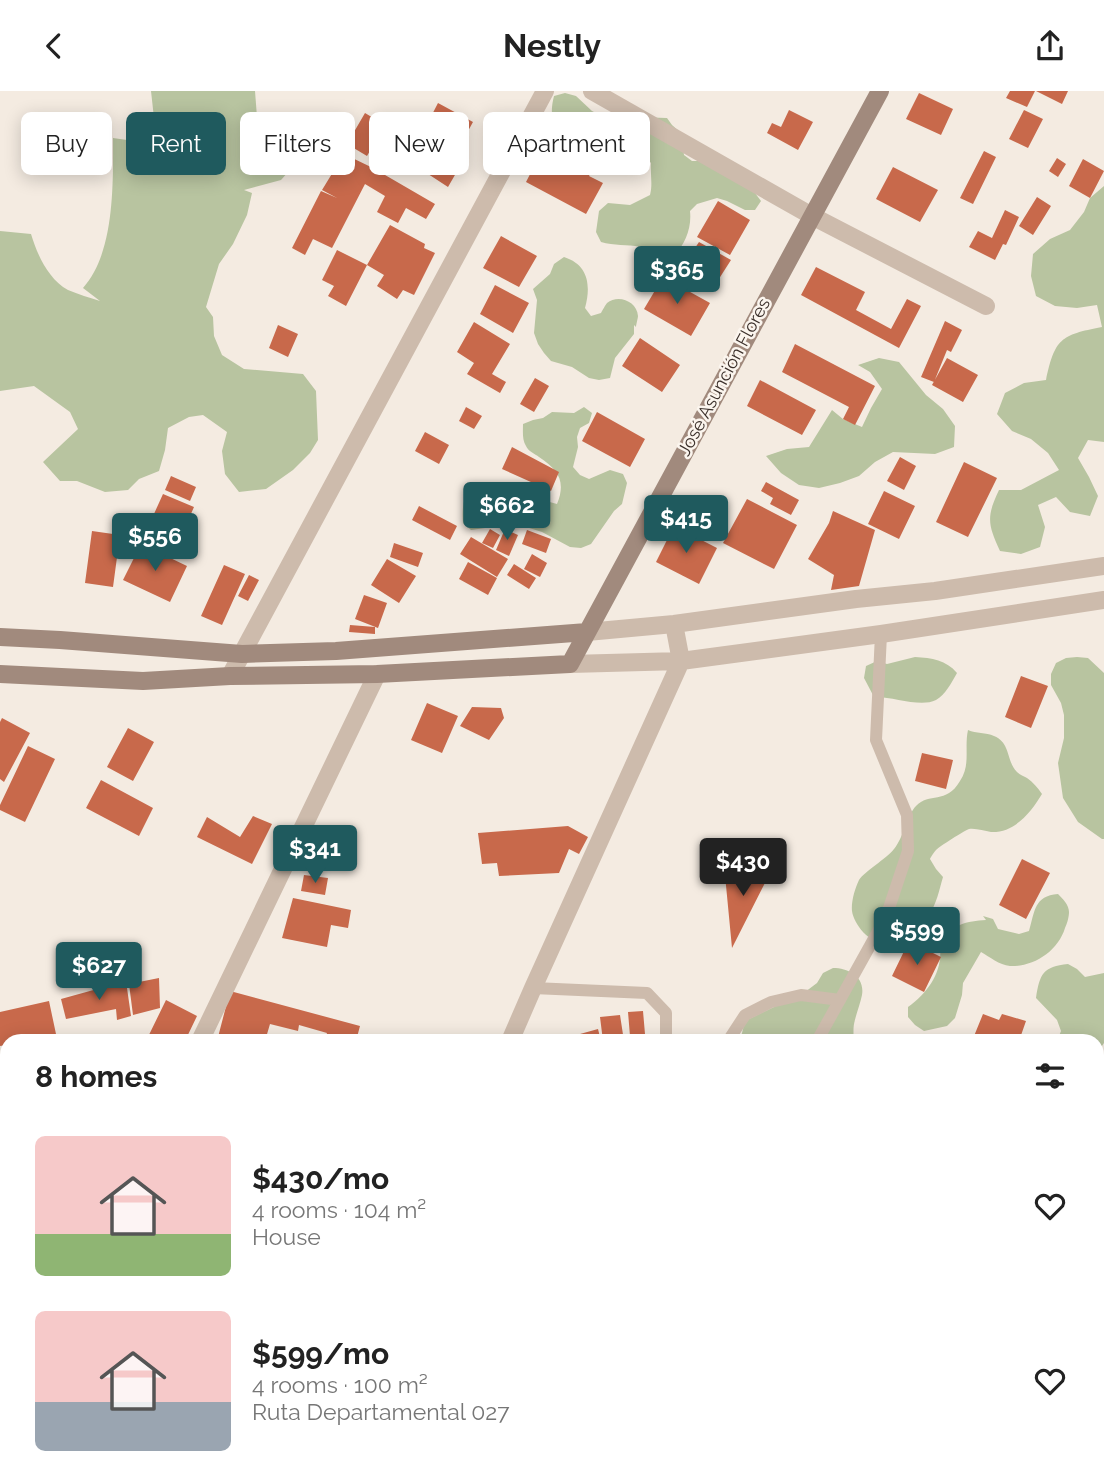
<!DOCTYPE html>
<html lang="en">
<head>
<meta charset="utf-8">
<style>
  :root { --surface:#fff; --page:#f2f2f2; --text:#222; --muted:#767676; --accent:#1f5a5e }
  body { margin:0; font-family:Raleway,sans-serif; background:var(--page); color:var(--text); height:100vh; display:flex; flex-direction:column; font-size:26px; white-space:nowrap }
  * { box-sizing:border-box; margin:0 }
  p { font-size:23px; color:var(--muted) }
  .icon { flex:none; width:38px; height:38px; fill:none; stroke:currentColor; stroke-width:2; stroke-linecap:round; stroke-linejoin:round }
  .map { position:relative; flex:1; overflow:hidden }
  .side { position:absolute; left:0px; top:943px; width:1104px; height:450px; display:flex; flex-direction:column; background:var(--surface); border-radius:21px 21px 0 0; box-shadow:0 4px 18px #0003 }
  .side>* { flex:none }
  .guide { position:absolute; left:21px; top:21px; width:700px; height:63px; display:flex; gap:14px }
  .price { position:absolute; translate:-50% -60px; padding:0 16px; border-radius:7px; background:var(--accent); color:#fff; font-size:23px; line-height:46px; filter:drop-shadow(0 2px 4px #0008) }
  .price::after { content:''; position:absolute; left:50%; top:42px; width:21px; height:16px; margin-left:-10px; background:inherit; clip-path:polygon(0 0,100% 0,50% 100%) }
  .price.current { background:#222; color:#fff }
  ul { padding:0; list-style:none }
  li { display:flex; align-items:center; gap:21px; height:175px; padding:0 35px }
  li span { display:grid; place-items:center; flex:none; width:196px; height:140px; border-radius:10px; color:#555 }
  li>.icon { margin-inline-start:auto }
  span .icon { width:84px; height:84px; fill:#fffc; stroke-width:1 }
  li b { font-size:30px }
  h2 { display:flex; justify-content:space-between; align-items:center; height:84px; padding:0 35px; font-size:30px }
  .pill { padding:0 24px; border-radius:10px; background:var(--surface); box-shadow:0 4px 18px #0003; font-size:24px; line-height:63px }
  .pill.current { background:var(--accent); color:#fff }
  header { display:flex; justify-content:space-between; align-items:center; height:91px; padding:0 35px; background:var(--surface); font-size:32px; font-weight:700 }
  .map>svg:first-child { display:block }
  .green { fill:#b8c4a0 }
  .building { fill:#c8694b }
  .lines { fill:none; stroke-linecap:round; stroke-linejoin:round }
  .lane { stroke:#cdbbac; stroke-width:12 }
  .street { stroke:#cdbbac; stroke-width:18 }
  .secondary { stroke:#a18a7d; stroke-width:18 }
  .primary { stroke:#7d675c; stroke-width:18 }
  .labels { text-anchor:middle; stroke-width:5; stroke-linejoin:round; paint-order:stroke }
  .street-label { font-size:18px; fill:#3b302b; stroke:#fbf5ee }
</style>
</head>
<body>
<header><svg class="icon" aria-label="back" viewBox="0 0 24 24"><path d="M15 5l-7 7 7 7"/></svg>Nestly<svg class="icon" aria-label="share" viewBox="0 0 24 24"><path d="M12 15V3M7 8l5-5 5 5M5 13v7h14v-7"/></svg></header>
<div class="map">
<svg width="1104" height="1392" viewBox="0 0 1104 1392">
  <rect width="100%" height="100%" fill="#f4ebe1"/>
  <path class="green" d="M151,0H255L257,26L294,38L307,60L281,89L244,99L252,102L247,124L233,153L219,173L206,216L213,226L214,245L222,264L244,278L303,283L316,300L318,349L310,362L293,379L266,398L239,401L225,383L222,360L227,341L203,324L189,326L168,337L165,359L159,380L139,388L128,399L105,401L77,390H60L43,371L78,338L70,321L34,295L0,300V140L31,143C37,163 48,188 68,199C78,203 90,207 100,210L83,197C115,161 113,93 113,47L127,49L147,45L154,27Z
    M565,2L576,5L592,20L602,25L667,27L672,34L681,42L684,64L692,70H702L755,102L761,110L755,119H745L727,110L717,107L697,113L690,120C692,139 684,154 672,168C660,166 652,158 640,156C627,153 614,155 601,151L596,141L599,120L608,112L630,114L650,104C653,93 650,83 651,72L644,64L634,65L624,70C617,62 611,50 602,43C587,29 579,44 565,42C562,42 557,38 555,37C551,25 551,17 554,5Z
    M1104,95V351L1088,349L1078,367L1089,386L1098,405L1090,425L1070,421L1056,406L1038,414L1045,436L1040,456L1021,463L1000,460C988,434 986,426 999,399H1021L1059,379L1048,362L1031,348L1012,340L997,323L1005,302L1024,292L1046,289C1055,248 1060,244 1102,236L1097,214L1077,217L1055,215L1036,205L1031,185L1033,163L1050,148L1070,139L1084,121L1090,107Z
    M564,166C589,174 591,195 585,217L591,225L601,222C602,220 606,213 607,212C618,203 637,210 638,225C638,227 636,234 636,236L634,234V243L615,267L610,287L599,289L589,287L572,276L551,270L544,262L538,253L534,242L537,209L533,198L550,183L554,173Z
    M879,267L899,271L926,304L943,318L955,335L954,356L935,363L893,361L875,371L859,385L840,392L819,397L799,394L781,382L766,365L787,358L809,356L832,319L843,328L862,336L871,317L882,298L870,281L858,274Z
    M584,316L592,322L589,332L580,337L577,346L578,356L573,376L580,384L589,388L610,379L623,383L627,392L622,413L614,420L591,453L581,457L570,456L542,441L523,435L492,436L471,439L463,432C462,417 463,404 473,393L521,391L530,397L546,410L557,413C566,391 559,379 539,366C535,363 528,360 526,355C522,349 523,340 523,333L533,329L543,327L552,321L574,322Z
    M915,566C932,567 946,569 957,582C952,591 945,604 936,609C920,617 892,605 874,606L864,587L866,575L877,570L887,573Z
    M1077,566L1088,567L1104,582V748H1102L1078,731L1063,707L1058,672L1064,647V624L1061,612L1051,594V583L1056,572L1066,567Z
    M968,639C976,643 986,641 994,645C1011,652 1006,670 1017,681C1020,684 1024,685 1027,687C1033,691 1037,696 1042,703C1031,721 1015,742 991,741C984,740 976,737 969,738C964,740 940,755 936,759C934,761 931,766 930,768L936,778L943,786C939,799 937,813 928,825C923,833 898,851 889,852C873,856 854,835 852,820C851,811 855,797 859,789C864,781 886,768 894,758C904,746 907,724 916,715C929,701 946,714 960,690C971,674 964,657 968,639Z
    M1058,803C1063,808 1069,814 1069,821C1069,826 1067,833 1065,837C1058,860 1034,876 1010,875C999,874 990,866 981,861L963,892L962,904L955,927L947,935L924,940L915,934L908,926V916C930,900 945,877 939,850C951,834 967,830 986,829L983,825L993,828L998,838L1019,843L1029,840C1035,820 1034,805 1058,803Z
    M1068,873L1077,878L1085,886L1104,882V952L1097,962V950H1057L1061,940L1057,929L1036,907C1040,882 1043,876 1068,873Z
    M833,877C849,877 865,886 862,904C860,914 856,923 854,933C853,938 854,945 853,950H740L745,930L805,901L817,892L823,882Z
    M1104,1068V1156L1097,1155V1069Z
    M0,1208L7,1209V1280L0,1279Z
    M0,1369L7,1375V1386H151L149,1392H0Z
    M177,1386H399L402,1392H178L176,1388Z
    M519,1386H780L776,1392H518Z"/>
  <path class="building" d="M1010,0H1035L1027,16L1006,7Z
    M1036,0H1068L1062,13Z
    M919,2L953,18L941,44L906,28Z
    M438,12L473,31L457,60L423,41Z
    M789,19L813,31L798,59L767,42L772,32L781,36Z
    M1024,19L1043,28L1028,57L1009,48Z
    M365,22L385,34L367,65L347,53Z
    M579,45L604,60L589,85L603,92L586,123L526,91L542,60L563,71Z
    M441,58L463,70L448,96L425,81Z
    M984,60L996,66L973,113L960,107Z
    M344,63L373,77L435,113L426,128L406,117L398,132L377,121L385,105L365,93L332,157L313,148L305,164L292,157L321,100L337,107L322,99Z
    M1057,67L1066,73L1058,86L1049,80Z
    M1083,68L1104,80L1090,107L1069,95Z
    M893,76L938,99L920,131L876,108Z
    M1037,106L1051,115L1033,144L1019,135Z
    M718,110L750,129L730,164L697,146Z
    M1005,119L1019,126L1006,154L1003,153L995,169L969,156L978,140L992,147Z
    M390,134L425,153L424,157L435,162L414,204L403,199L397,208L377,195L384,184L367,174Z
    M501,145L537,165L519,196L483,177Z
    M699,151L731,169L715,194L683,175Z
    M337,159L367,174L346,215L328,205L334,195L322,189Z
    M816,176L865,201L856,219L891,238L907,208L921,215L899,257L801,204Z
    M663,186L710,212L691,245L644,218Z
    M495,194L529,212L513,242L480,223Z
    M945,230L962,239L951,261L947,259L934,291L921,286Z
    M474,231L510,253L492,283L506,291L500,302L467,283L474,272L457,261Z
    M278,234L298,243L288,266L269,257Z
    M640,247L680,274L662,301L622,275Z
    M795,253L875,295L855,334L843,328L849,316L782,281Z
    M947,267L978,284L963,311L932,294Z
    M535,287L549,295L534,321L520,313Z
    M760,289L816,319L802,344L747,315Z
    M466,316L482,325L474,338L459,330Z
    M597,321L645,348L630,376L582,350Z
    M425,341L449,354L439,373L415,360Z
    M512,356L559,381L551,400L502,378Z
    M900,366L916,375L904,399L887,390Z
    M964,371L997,387L968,446L936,431Z
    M171,385L196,396L190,410L165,399Z
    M766,391L799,409L791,424L770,413L773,407L761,400Z
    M884,400L915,415L899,448L868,433Z
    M163,403L194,416L175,459L144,445Z
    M747,408L797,434L774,478L723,452Z
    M419,415L457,435L450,449L412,429Z
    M833,420L875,439L859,495L831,499L834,484L808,468L829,432Z
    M674,435L717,457L699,493L656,471Z
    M490,438L500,444L493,457L482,452Z
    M505,438L518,444L509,465L496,459Z
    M527,439L551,448L546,462L522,453Z
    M92,440L120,444L113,496L85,492Z
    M471,446L508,468L497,486L460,463Z
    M394,452L423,462L418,476L390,466Z
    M141,453L187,475L170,511L123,489Z
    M532,463L547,472L540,486L524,478Z
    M387,468L416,485L399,512L371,494Z
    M468,471L497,487L488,504L459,488Z
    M514,473L536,487L529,498L507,484Z
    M224,474L245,483L222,534L201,525Z
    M249,484L259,489L248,510L238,505Z
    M364,504L387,512L378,537L355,528Z
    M350,534L375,536V543L349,541Z
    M1021,585L1048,595L1031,637L1005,626Z
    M427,612L458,625L442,662L411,649Z
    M472,616L501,617L504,627L489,649L460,635Z
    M2,627L30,642L4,691L0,688V631Z
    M128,637L154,651L133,690L107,676Z
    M28,655L55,668L25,731L0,719V714Z
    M922,662L953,669L946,698L915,690Z
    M101,689L153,717L139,745L86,717Z
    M253,725L272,733L252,773L197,746L207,726L240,746Z
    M568,735L588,746L579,763L569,758L559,782L499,785L497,772L482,773L478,742Z
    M1022,768L1050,782L1026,828L999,814Z
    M771,780L732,857L725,784Z
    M304,784L328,787L325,804L301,800Z
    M293,807L351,819L348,837L331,834L327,856L282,847Z
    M909,850L941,866L924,901L892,885Z
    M159,887L160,917L133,924L129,893Z
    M126,890L131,925L117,929L116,918L66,928L61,908Z
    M230,900L360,935L356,950H332L325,948L327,942L299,934L298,940L270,933L265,950L253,948V950H217Z
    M166,909L197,925L185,950H146Z
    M49,910L56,943L23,950H7V954L0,955V921Z
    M643,920L645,943L630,945L628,921Z
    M983,923L999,929L1002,923L1026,930L1019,950H972Z
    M620,924L624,950H603L600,926Z
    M598,938L601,950H581L580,943Z
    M7,1057V1093L0,1094V1058Z
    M7,1098V1138L0,1139V1099Z
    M1097,1206L1104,1210V1253L1097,1249Z
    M0,1295H7V1348H0Z"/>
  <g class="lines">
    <path class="lane" d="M533,897L647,902L666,922V946L665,950
      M728,950L745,924L771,911L801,904L840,909
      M817,950L886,826L908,760L907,724L876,649L881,543
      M104,1392L108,1386"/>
    <path class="street" d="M592,0L812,125L986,215
      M587,541L674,533L856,508L935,500L1104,475
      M570,573L681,570L881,543L1104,509
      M230,585L545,0
      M200,950L377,583
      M510,950L533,897L681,570L674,533"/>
    <path class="secondary" d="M0,546L60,549L242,563L336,560L587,541
      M0,583L143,590L230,585L377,583L570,573L880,0"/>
    <path class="primary" d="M1097,1012L1104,1011
      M0,1189L7,1188"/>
  </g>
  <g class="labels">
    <g class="street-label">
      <text transform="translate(724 286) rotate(-62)" y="6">José Asunción Flores</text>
    </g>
  </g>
</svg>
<b class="price" style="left:677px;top:215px">$365</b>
<b class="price" style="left:507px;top:451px">$662</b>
<b class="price" style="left:686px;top:464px">$415</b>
<b class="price" style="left:155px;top:482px">$556</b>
<b class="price" style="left:315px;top:794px">$341</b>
<b class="price current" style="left:743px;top:807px">$430</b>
<b class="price" style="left:917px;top:876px">$599</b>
<b class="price" style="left:99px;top:911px">$627</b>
<div class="guide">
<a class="pill">Buy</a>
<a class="pill current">Rent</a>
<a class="pill">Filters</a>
<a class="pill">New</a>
<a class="pill">Apartment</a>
</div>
<section class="side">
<h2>8 homes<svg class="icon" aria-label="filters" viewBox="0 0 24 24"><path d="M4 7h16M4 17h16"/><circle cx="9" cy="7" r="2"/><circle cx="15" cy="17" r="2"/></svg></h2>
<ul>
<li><span style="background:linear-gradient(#f6c9c9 70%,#8fb573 0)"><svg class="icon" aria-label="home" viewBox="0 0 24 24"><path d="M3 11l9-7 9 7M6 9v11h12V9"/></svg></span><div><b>$430/mo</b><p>4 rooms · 104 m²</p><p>House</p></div><svg class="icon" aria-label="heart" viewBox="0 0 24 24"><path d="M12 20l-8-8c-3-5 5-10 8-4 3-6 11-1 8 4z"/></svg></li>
<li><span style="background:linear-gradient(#f6c9c9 65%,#9aa5b1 0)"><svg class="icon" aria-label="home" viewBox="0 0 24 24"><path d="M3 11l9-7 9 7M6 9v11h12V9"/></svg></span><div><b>$599/mo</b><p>4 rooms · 100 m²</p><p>Ruta Departamental 027</p></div><svg class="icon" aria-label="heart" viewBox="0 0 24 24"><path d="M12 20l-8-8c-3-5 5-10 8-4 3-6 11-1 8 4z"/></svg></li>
</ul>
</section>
</div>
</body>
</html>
